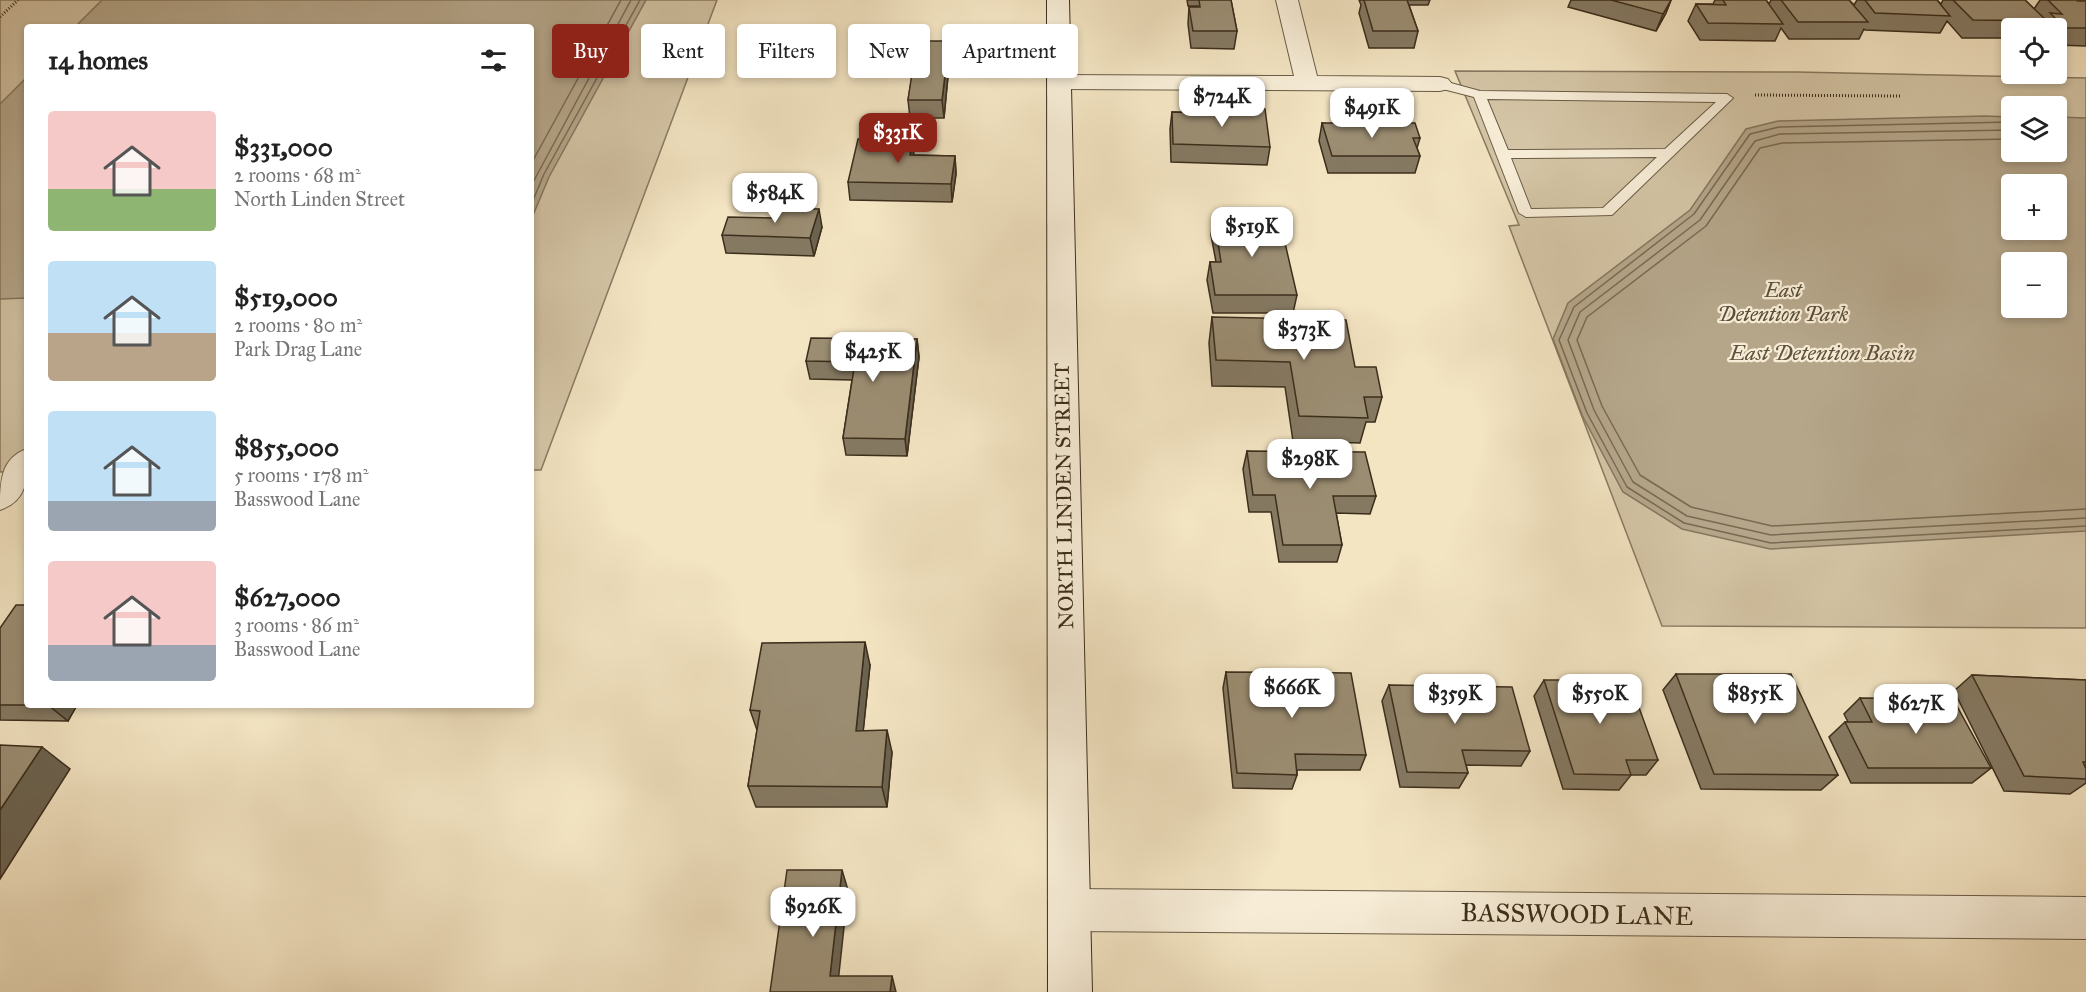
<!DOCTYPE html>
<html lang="en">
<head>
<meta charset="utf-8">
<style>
  :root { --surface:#fff; --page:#f6f6f6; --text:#222; --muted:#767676; --accent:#8f2418 }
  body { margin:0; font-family:"IM FELL Great Primer",serif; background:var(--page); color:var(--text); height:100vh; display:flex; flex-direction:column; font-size:22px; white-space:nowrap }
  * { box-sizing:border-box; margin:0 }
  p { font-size:20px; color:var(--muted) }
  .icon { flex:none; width:33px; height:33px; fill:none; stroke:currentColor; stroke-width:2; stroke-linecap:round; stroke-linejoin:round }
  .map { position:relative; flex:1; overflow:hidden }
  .details { position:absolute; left:24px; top:24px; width:510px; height:684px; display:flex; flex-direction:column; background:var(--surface); border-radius:6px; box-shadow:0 3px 9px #0003 }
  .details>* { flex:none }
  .hud { position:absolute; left:552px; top:24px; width:570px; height:54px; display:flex; gap:12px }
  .buttons { position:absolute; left:2001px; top:18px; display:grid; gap:12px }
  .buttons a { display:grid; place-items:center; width:66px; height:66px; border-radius:6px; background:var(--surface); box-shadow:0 3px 9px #0003; font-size:30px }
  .price { position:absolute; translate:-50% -51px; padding:0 14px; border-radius:12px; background:#fff; color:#222; font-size:20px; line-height:39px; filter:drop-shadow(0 2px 3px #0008) }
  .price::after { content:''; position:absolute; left:50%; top:36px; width:18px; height:14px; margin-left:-9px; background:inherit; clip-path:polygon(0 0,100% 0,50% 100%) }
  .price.active { background:var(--accent); color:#fff }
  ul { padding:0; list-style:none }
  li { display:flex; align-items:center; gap:18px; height:150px; padding:0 24px }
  li span { display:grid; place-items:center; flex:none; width:168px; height:120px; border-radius:6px; color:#555 }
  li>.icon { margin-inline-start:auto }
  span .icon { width:72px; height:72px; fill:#fffc; stroke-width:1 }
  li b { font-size:26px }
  h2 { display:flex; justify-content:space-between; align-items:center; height:72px; padding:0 24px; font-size:26px }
  .tag { padding:0 21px; border-radius:6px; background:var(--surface); box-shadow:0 3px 9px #0003; font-size:21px; line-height:54px }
  .tag.active { background:var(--accent); color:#fff }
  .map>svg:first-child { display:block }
  .green { fill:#d4c5a6; stroke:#887a61; stroke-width:1.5; fill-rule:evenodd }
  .water { fill:#b5a68a; stroke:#85765e; stroke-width:1.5; fill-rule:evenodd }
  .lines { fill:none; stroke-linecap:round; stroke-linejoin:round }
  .shore { stroke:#786a53; stroke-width:1.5 }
  .service-casing { stroke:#6a5c46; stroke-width:2 }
  .minor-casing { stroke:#6a5c46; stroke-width:2 }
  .secondary-casing { stroke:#3c2e1c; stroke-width:2 }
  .path { stroke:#3c2e1c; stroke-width:3; stroke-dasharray:1 2; stroke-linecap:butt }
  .service { fill:#f7edd7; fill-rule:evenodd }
  .minor { fill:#f7edd7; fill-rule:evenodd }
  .secondary { fill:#f7edd7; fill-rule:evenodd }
  .wall { fill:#857962; stroke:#3c2e1c; stroke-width:1.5 }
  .shaded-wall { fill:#6c6350; stroke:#3c2e1c; stroke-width:1.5 }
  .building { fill:#9b8d72; stroke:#3c2e1c; stroke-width:1.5 }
  .labels { text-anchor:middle; stroke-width:4.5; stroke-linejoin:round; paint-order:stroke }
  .park-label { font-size:21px; font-style:italic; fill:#5a4c38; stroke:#f7edd7 }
  .street-label { font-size:21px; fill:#3c2e1c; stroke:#f7edd7 }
  .water-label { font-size:22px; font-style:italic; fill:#60523d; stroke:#f7edd7 }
  .near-street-label { font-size:26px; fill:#3c2e1c; stroke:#f7edd7 }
</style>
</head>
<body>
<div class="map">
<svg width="2086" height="992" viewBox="0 0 2086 992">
  <rect width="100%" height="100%" fill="#f3e4c2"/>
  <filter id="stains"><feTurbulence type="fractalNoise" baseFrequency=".00333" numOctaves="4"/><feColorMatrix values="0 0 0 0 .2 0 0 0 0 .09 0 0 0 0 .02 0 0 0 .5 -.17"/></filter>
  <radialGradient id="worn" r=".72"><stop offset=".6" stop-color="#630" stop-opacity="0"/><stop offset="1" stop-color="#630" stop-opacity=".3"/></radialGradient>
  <path class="green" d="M0,0H717L541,470H531V27H27V471L0,472Z
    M1455,71L1797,72L2086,78V628L1662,626L1509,226L1519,225ZM2012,106H2056V152H2012ZM2012,184H2056V230H2012ZM2012,262H2056V308H2012Z"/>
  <path class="water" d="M102,0H646L549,177L531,220V27H75Z
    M27,77V298L0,299V104Z
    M1985,116L2011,117L2012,152H2056L2057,117L2086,118V531L1770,549L1682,529L1623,492L1582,415L1553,339L1568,303L1690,210L1746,129L1778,121ZM2056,184V230H2012V184ZM2012,262H2056V308H2012Z"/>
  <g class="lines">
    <path class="shore" d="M2012,122L1779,127L1750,134L1694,214L1574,307L1559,340L1587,413L1627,487L1684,523L1771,543L2086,526
      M2012,130L1780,134L1755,141L1700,220L1580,312L1568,340L1594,410L1633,482L1687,516L1771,535L2086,518
      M2012,139L1782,143L1760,148L1706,226L1587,317L1577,340L1602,406L1640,475L1691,507L1772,526L2086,509
      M531,164L621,0
      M531,186L631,0
      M531,205L544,174L640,0"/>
    <g class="service-casing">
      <path id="service" d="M1440,80L1480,91L1727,94L1733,98L1612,215L1526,217L1519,213L1474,97L1435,87L1434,84ZM1487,99L1716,102L1665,149L1508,150ZM1657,157L1603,208L1531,209L1511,158Z"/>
    </g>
    <g class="minor-casing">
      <path id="minor" d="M1276,0H1298L1317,76L1440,77L1448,79L1452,84L1448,89L1440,91L1059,89L1051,87L1047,82L1051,77L1059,75L1294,76Z
        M27,449C27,475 30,500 0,510C0,483 0,458 27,449Z
        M1069,889L2086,897V939L1069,931L1054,925L1048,910L1054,895Z"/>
    </g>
    <g class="secondary-casing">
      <path id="secondary" d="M1047,0H1069L1092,992H1048Z"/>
    </g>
    <path class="path" d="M0,17L18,0
      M1755,95L1900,96"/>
    <use href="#service" class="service"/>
    <use href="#minor" class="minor"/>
    <use href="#secondary" class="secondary"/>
  </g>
  <path class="wall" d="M1187,0H1231L1237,31L1234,49L1191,48L1188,24L1189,7H1198V6H1188Z
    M1359,0H1430L1428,5H1409L1418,31L1414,48H1369L1359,13L1361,5Z
    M1571,0H1671L1666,13L1656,31L1568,7Z
    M1715,0H1766L1769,4L1771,0H1849L1854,5L1857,0H1937L1941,4L1943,0H2025L2034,9L2040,0H2076L2078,1H2086V46L2056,45V28H2012V38H1962L1947,21L1940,33L1865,30L1864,29L1859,39H1789L1781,28L1775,41L1700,40L1688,21L1696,4H1713Z
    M969,41L970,58L969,76H948L944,118H910L908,100L912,77H889L887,59Z
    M1210,108L1270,147L1267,165L1171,162L1170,129L1172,112L1210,113Z
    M1322,123L1420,138L1417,148L1420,156L1415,173H1328L1319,141Z
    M914,155L955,156L956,174L952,202L850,200L848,182Z
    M1214,217L1297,295L1293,313H1213L1207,280L1210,262H1216L1211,235Z
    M773,218L822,227L814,256L726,253L722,235Z
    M1212,317L1355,367L1382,397L1375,422H1366L1360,443L1293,441L1285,387L1212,386L1209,343Z
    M917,339L919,357L907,456L846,455L843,438L852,380L810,379L806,361Z
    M1247,451L1376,496L1370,514L1336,513L1342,545L1337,562H1279L1271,512H1249L1243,469Z
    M0,628L77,705L68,721L0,720Z
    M870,665L863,731L892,752L887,807H756L748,786L757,730L750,710Z
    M1226,672L1366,755L1360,770H1297V775L1292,789L1233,788L1223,688Z
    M1676,674L1838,775L1821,790L1701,789L1663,690Z
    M1972,675L2086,680V783L2070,794L2004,791L1954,691Z
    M1544,680L1658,760L1646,775H1631L1619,790L1563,789L1534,696Z
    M1389,685L1530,751L1521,766L1466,765L1468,773L1459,788L1400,787L1382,701Z
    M1860,698L1991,768L1972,783H1851L1829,737L1845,722H1848L1844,714Z"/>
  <path class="shaded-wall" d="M1671,0L1666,13L1656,31L1663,14Z
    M969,41L970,58L969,76L968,59Z
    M947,59L948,76L944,118L942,100Z
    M913,140L914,158L910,155Z
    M955,156L956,174L952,202L951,184Z
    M819,209L822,227L814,256L810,238Z
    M917,339L919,357L907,456L905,439Z
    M865,642L870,665L861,753L856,731Z
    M48,705H77L68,721Z
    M887,730L892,752L887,807L882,787Z
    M42,747L70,769L0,879V810Z
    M842,870L848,890L837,992L830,976Z
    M892,976L896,992H890Z"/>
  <path class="building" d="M1199,0H1231L1237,31H1193L1189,7H1200Z
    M1364,0H1407L1418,31H1373Z
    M1611,0H1671L1663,14Z
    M1723,0H1766L1783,24L1708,23L1696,4L1726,5Z
    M1781,0H1849L1868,22H1798Z
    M1865,0H1937L1950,16L1875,13Z
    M1953,0H2025L2047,21L1973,20Z
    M2048,0H2076L2078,1H2086V28H2065L2050,13L2062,14Z
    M890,41H969L968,59H947L942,100H908L914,60L887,59Z
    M1210,108L1265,109L1270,147L1173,144L1172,112L1211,113Z
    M1322,123H1415L1420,138H1413L1420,156H1332Z
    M858,139L913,140L910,155L955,156L951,184L848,182Z
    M777,208L819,209L810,238L722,235L728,217L773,218Z
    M1214,217H1279L1297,295H1215L1210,262H1221Z
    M1212,317L1346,320L1355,367H1376L1382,397H1364L1368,418L1299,416L1290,362L1216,360Z
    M811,338L917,339L905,439L843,438L855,362L806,361Z
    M1247,451L1365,452L1376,496H1333L1342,545H1283L1275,495H1253Z
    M16,605H27V705H0V628Z
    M865,642L856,731L887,730L882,787L748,786L760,711L750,710L762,643Z
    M1226,672L1351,673L1366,755L1295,754L1297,775L1237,773Z
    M1676,674H1791L1838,775L1714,774Z
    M1972,675L2086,680V762H2083L2086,769V779L2024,776Z
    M1544,680H1629L1658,760H1626L1631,775L1574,774Z
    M1389,685L1512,687L1530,751L1462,750L1468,773L1407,772Z
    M1860,698L1953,699L1991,768H1868L1845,722H1872Z
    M0,745L42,747L0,810Z
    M787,870H842L830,976H892L890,992H770Z"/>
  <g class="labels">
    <g class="park-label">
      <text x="1783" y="297">East<tspan x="1783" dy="24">Detention Park</tspan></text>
    </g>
    <g class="street-label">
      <text transform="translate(1064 496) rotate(-91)" y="7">NORTH LINDEN STREET</text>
    </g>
    <g class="water-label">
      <text x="1822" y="360">East Detention Basin</text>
    </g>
    <g class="near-street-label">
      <text transform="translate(1577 914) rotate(1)" y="9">BASSWOOD LANE</text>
    </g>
  </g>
  <rect width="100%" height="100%" filter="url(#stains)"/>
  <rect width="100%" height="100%" fill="url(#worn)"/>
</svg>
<div class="buttons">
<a><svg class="icon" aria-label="locate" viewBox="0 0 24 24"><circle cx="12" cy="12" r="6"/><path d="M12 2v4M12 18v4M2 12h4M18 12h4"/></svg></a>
<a><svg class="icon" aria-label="layers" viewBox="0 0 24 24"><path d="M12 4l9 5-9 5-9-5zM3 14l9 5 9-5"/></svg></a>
<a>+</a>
<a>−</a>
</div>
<b class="price" style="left:1222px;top:128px">$724K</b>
<b class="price" style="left:1372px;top:139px">$491K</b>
<b class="price active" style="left:898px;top:164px">$331K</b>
<b class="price" style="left:775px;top:224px">$584K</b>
<b class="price" style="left:1252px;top:258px">$519K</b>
<b class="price" style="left:1304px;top:361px">$373K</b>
<b class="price" style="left:873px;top:383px">$425K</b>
<b class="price" style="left:1310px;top:490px">$298K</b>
<b class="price" style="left:1292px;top:719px">$666K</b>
<b class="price" style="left:1455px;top:725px">$359K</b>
<b class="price" style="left:1600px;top:725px">$550K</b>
<b class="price" style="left:1755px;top:725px">$855K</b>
<b class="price" style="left:1916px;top:735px">$627K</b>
<b class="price" style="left:813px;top:938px">$926K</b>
<div class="hud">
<a class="tag active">Buy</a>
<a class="tag">Rent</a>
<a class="tag">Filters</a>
<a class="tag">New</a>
<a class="tag">Apartment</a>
</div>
<section class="details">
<h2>14 homes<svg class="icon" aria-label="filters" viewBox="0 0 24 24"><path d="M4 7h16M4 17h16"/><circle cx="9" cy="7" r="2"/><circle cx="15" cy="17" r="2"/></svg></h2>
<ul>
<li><span style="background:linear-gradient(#f6c9c9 65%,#8fb573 0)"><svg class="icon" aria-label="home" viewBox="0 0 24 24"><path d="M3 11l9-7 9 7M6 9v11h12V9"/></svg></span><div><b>$331,000</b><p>2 rooms · 68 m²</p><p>North Linden Street</p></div></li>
<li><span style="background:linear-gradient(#bfe0f5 60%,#b9a48a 0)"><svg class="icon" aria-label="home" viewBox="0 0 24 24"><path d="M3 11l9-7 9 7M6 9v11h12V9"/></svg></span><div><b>$519,000</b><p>2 rooms · 80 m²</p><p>Park Drag Lane</p></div></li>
<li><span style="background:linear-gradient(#bfe0f5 75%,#9aa5b1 0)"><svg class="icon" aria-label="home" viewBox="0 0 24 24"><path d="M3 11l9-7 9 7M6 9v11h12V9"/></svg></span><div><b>$855,000</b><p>5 rooms · 178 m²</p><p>Basswood Lane</p></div></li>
<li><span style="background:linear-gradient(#f6c9c9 70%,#9aa5b1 0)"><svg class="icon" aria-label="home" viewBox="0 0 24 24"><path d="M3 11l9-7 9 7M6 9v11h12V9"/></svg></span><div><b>$627,000</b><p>3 rooms · 86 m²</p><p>Basswood Lane</p></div></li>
</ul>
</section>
</div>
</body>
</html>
